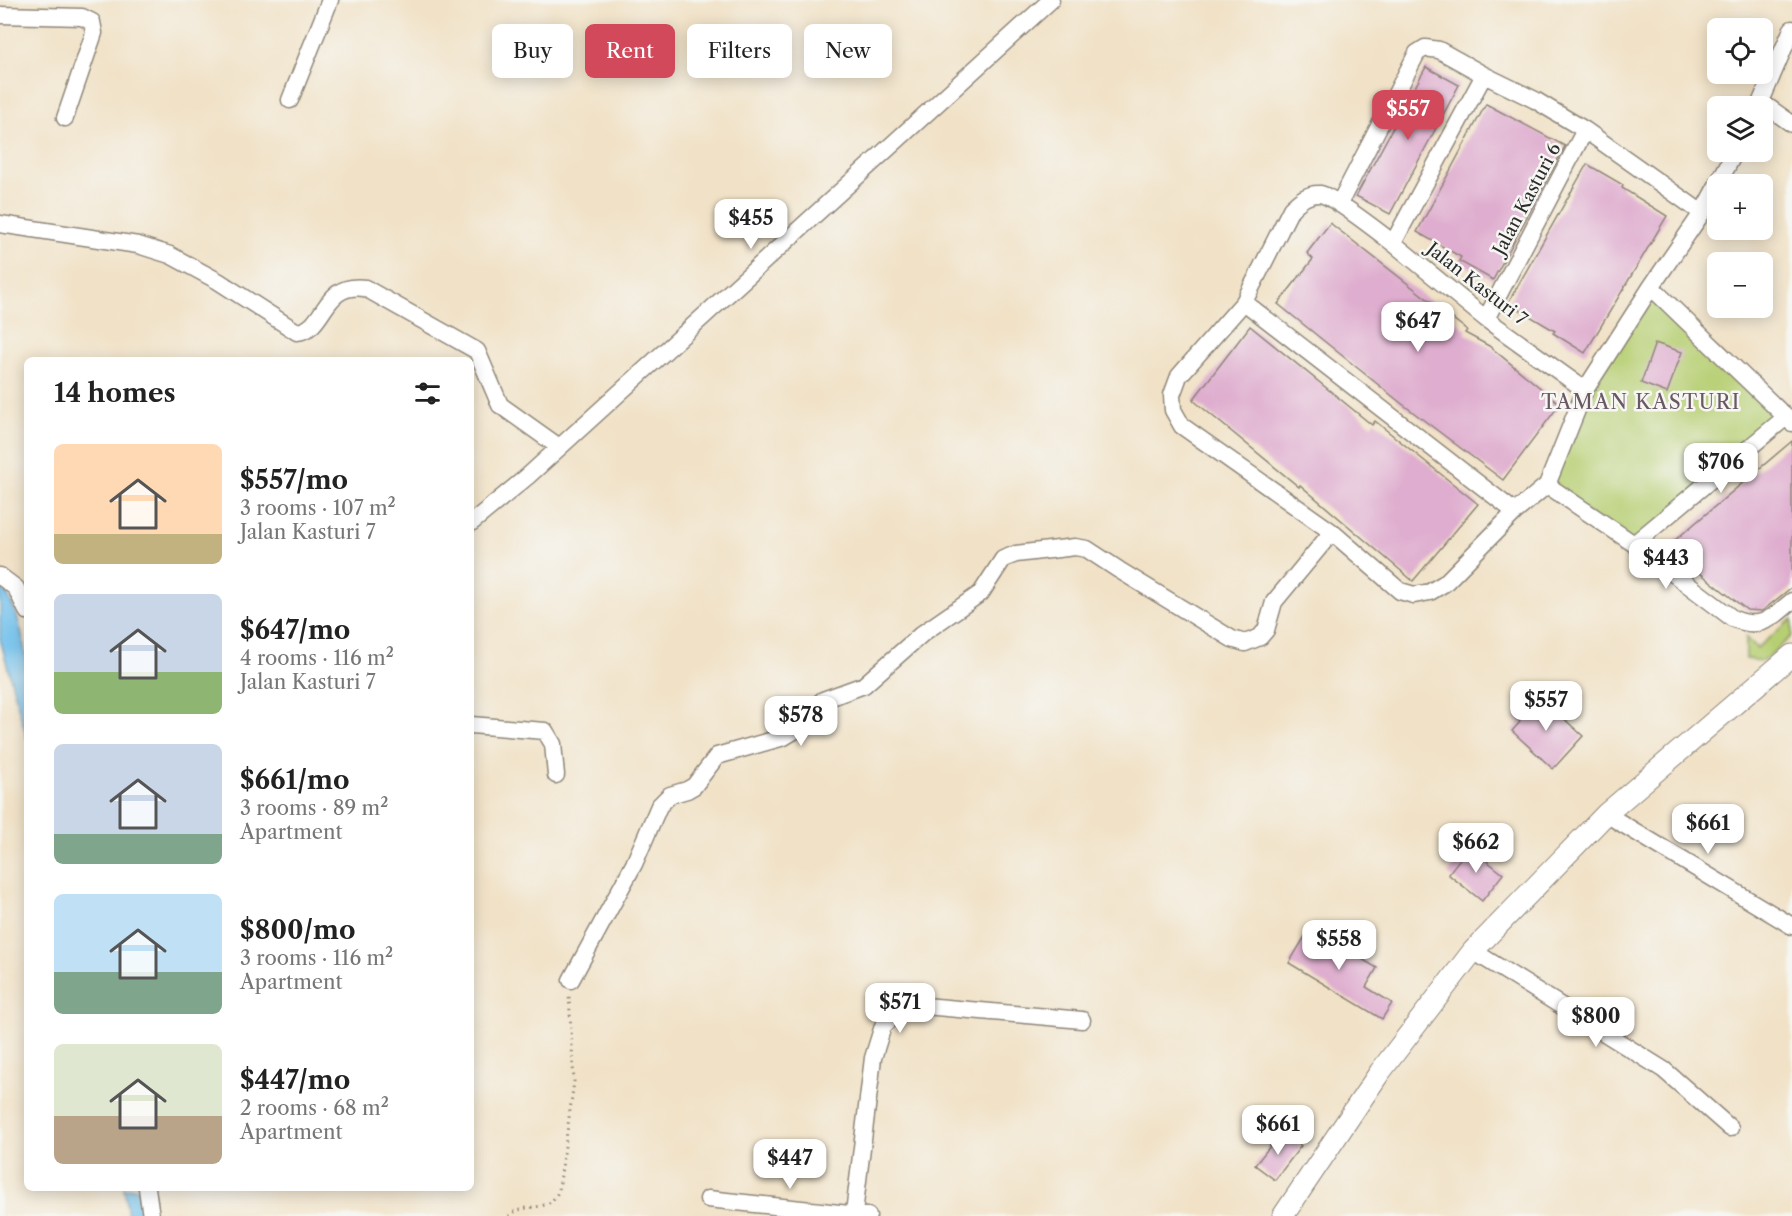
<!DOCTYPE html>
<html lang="en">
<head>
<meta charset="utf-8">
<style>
  :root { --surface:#fff; --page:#f2f2f2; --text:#222; --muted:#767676; --accent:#d1495b }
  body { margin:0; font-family:"Libre Caslon Text",serif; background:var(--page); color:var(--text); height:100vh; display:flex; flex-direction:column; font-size:22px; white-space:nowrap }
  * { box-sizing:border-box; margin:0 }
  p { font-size:20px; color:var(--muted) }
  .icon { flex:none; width:33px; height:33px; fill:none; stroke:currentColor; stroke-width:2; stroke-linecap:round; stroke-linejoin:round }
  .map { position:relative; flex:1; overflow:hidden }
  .side { position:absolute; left:24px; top:357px; width:450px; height:834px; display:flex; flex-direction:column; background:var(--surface); border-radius:9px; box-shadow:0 3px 15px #0003 }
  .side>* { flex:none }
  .guide { position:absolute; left:492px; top:24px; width:570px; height:54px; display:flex; gap:12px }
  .buttons { position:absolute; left:1707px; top:18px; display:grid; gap:12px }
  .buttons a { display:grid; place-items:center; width:66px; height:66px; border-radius:9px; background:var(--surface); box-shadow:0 3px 15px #0003; font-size:30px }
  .price { position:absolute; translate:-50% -51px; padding:0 14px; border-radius:12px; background:#fff; color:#222; font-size:20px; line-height:39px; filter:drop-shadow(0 2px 3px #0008) }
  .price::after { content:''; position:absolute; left:50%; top:36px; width:18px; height:14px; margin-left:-9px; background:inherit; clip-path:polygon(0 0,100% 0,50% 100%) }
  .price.on { background:var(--accent); color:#fff }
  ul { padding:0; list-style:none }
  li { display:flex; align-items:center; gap:18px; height:150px; padding:0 30px }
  li span { display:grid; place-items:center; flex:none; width:168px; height:120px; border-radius:9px; color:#555 }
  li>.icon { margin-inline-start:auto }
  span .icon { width:72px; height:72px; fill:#fffc; stroke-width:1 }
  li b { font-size:26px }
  h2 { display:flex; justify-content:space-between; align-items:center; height:72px; padding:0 30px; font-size:26px }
  .tag { padding:0 21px; border-radius:9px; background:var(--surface); box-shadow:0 3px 15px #0003; font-size:21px; line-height:54px }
  .tag.on { background:var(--accent); color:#fff }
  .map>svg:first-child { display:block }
  .green { fill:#b7cf73; stroke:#717d4f; stroke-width:1.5 }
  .water { fill:#71c0ec; stroke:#4e768c; stroke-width:1.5 }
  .building { fill:#dfadcf }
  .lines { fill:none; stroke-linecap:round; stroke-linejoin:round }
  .minor-casing { stroke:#8e8679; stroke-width:19 }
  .major-casing { stroke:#8e8679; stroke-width:23 }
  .path { stroke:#8e8679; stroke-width:3; stroke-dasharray:1.5 4.5; stroke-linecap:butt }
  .minor { stroke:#fff; stroke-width:16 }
  .major { stroke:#fff; stroke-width:21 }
  .labels { text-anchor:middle; stroke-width:5; stroke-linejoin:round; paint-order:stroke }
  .street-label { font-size:18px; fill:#2b2b2b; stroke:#f6f6f2 }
  .neighbourhood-label { font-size:20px; letter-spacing:1.5px; fill:#6a5864; stroke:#f6f6f2 }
</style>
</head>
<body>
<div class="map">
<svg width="1792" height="1216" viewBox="0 0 1792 1216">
  <rect width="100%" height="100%" fill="#f6f6f2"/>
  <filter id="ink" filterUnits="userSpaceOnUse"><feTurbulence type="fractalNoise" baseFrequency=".0167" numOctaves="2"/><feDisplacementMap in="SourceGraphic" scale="12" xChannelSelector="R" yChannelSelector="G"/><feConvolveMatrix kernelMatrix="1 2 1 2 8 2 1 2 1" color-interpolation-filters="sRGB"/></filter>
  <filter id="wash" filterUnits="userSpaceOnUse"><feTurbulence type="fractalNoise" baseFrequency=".008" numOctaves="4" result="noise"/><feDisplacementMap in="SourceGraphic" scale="24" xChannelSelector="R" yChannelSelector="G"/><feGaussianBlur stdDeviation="1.35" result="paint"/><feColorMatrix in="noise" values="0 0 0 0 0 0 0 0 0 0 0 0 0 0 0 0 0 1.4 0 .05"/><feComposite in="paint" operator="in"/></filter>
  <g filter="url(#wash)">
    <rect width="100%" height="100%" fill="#f1e2c7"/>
    <path class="green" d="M1651,287L1786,417L1634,544L1547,485L1585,390Z
      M1792,619V636L1763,661L1746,659V637L1757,648Z"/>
    <path class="water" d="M0,586C32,621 27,694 27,739L0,639Z
      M124,1188H138L142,1216H128Z"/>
    <g id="blocks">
      <path class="building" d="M1426,67L1459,85L1390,214L1356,196Z
        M1486,104L1565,146L1493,280L1459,261L1461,257L1417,232Z
        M1587,164L1623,185L1622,188L1667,216L1585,353L1553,333L1555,331L1508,303Z
        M1330,223L1467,330L1465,333L1489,346L1560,404L1503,480L1401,403L1278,304L1313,259L1307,253Z
        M1250,326L1372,425L1375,421L1478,504L1413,581L1300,485L1299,487L1193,400Z
        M1655,343L1682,352L1667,393L1641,383Z
        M1792,441V587L1762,611L1747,610L1667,547Z
        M1541,698L1583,736L1553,769L1512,731L1520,722L1515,717L1527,703L1532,708Z
        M1469,847L1503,874L1482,901L1448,874Z
        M1310,928L1377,968L1366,987L1392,1003L1382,1019L1289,963Z
        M1282,1131L1301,1146L1275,1180L1255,1165Z"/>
    </g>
  </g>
  <g filter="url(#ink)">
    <use href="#blocks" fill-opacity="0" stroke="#8e8679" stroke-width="1.5"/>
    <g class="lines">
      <g class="minor-casing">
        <path id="minor" d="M0,15L82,17L92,22L94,33L65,118
          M1484,75L1535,100L1585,130L1702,213L1651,287L1585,390L1486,319L1393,243Z
          M290,100L330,0
          M1761,102L1792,124
          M1759,106L1792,29
          M1339,204L1417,53L1425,48L1439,50L1484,75
          M1702,213L1735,152
          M0,224L138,245L170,255L218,281L297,332C327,329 321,282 365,288L477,351L500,405L559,447
          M1393,243C1380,233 1333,196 1320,194C1308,193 1299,201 1291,209L1244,302L1179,376L1172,395L1173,410L1182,426L1332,532L1400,591L1414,595L1430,592L1445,583L1515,512L1547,485L1585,390
          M1651,287L1792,423
          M1244,302L1515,512
          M1486,319L1585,130
          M1547,485L1634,544L1732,618C1760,631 1771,619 1792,601
          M471,523L528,476L1051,0
          M1634,544L1786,417
          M0,576L16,588L27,611
          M471,725L545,731L553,744L556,775
          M1606,814L1792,926
          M1473,951L1664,1070L1730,1128
          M571,980L634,864L659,806L670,795L687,790L694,786L717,756L784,737L804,725L816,706L823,700L864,685L923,633L981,593L1003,559L1016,554L1075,547L1087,549L1119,570L1232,639L1245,643L1260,637L1266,630L1274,602L1332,532
          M147,1188L151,1216
          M708,1199L868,1216
          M854,1213L873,1058L883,1026L895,1015L909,1008L925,1006L1082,1020"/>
      </g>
      <g class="major-casing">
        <path id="major" d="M1283,1216L1380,1072L1473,951L1606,814L1792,655"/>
      </g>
      <path class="path" d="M509,1216C526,1200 550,1216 559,1189L574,1082L569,995"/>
      <use href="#minor" class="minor"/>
      <use href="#major" class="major"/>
    </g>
  </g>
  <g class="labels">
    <g class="street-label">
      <text transform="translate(1527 199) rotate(-62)" y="6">Jalan Kasturi 6</text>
      <text transform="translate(1477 284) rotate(38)" y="6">Jalan Kasturi 7</text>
    </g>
    <g class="neighbourhood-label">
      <text x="1641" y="409">TAMAN KASTURI</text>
    </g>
  </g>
</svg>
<div class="buttons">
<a><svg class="icon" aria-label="locate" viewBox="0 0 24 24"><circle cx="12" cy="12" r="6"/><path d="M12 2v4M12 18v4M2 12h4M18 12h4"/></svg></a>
<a><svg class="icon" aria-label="layers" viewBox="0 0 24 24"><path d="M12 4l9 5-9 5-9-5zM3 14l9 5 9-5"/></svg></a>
<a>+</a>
<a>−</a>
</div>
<b class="price on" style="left:1408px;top:141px">$557</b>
<b class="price" style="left:751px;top:250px">$455</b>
<b class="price" style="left:1418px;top:353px">$647</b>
<b class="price" style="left:1721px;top:494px">$706</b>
<b class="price" style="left:1666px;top:590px">$443</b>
<b class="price" style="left:1546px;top:732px">$557</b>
<b class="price" style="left:801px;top:747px">$578</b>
<b class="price" style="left:1708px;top:855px">$661</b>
<b class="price" style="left:1476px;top:874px">$662</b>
<b class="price" style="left:1339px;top:971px">$558</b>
<b class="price" style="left:900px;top:1034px">$571</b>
<b class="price" style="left:1596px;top:1048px">$800</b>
<b class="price" style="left:1278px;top:1156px">$661</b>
<b class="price" style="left:790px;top:1190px">$447</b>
<div class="guide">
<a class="tag">Buy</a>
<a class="tag on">Rent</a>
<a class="tag">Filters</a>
<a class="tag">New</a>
</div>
<section class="side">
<h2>14 homes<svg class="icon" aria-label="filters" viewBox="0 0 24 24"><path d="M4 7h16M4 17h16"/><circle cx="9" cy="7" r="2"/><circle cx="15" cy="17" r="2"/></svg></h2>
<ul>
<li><span style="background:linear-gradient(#ffd9b3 75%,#c2b280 0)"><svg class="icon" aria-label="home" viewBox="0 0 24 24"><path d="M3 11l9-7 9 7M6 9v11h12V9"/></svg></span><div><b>$557/mo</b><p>3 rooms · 107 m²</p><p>Jalan Kasturi 7</p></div></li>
<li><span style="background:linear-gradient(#c9d6e8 65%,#8fb573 0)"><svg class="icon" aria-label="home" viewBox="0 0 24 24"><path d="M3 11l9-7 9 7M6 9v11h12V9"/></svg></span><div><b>$647/mo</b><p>4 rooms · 116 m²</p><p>Jalan Kasturi 7</p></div></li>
<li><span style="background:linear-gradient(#c9d6e8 75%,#7fa58c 0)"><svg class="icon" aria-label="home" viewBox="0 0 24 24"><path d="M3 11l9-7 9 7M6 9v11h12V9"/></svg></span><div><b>$661/mo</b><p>3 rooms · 89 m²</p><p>Apartment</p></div></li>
<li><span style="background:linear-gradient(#bfe0f5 65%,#7fa58c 0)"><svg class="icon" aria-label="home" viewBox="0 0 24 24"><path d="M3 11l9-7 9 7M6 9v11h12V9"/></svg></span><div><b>$800/mo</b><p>3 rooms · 116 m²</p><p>Apartment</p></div></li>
<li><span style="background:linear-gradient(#dfe7d0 60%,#b9a48a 0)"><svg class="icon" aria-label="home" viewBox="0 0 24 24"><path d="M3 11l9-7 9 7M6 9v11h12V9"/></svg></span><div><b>$447/mo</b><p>2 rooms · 68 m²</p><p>Apartment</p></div></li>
</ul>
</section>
</div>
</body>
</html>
